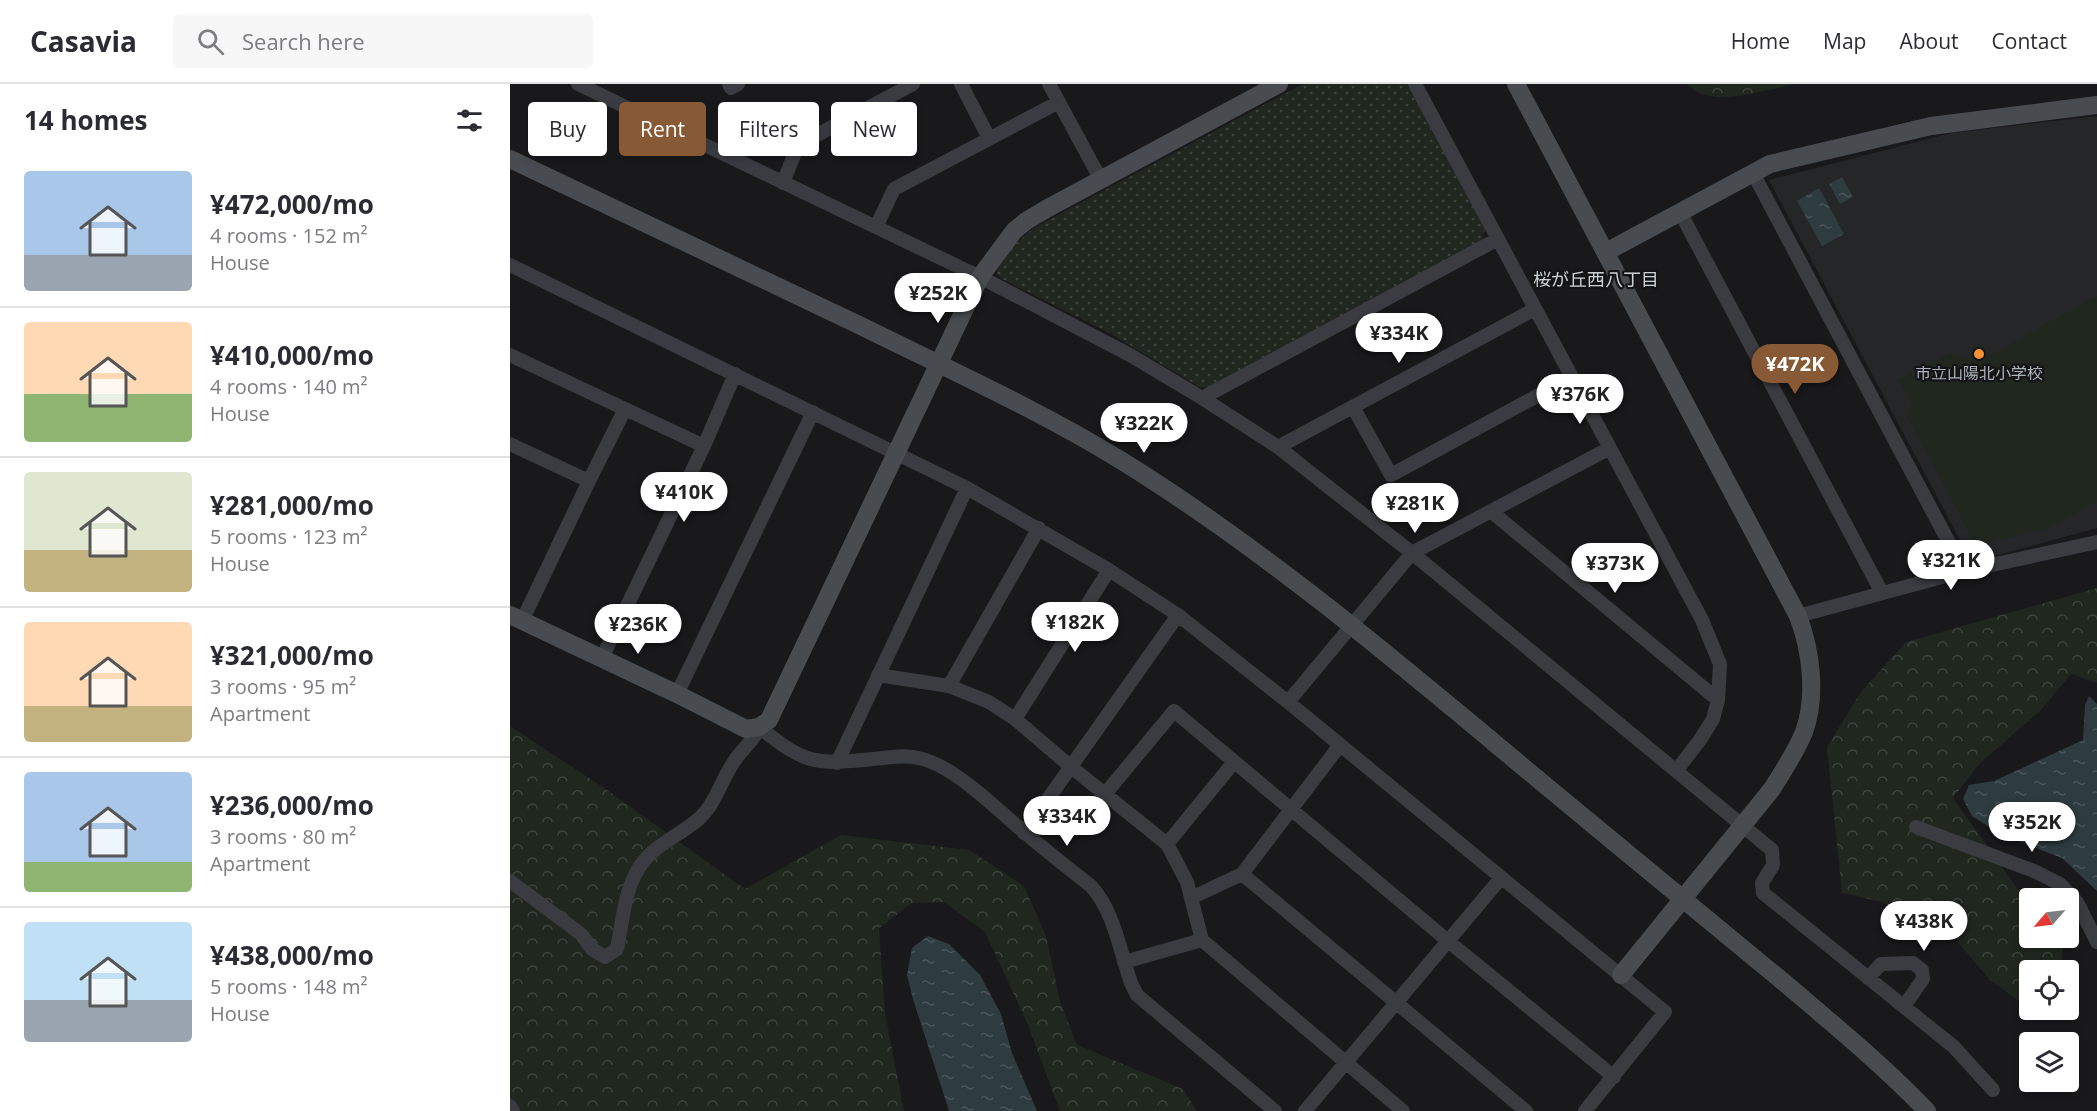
<!DOCTYPE html>
<html lang="en">
<head>
<meta charset="utf-8">
<style>
  :root { --surface:#fff; --page:#f7f7f7; --text:#2b2b33; --muted:#7c7c81; --line:#e1e1e2; --accent:#875934 }
  body { margin:0; font-family:"Open Sans","Noto Sans JP",sans-serif; background:var(--page); color:var(--text); height:100vh; display:flex; flex-direction:column; font-size:22px; white-space:nowrap }
  * { box-sizing:border-box; margin:0 }
  p { font-size:20px; color:var(--muted) }
  .icon { flex:none; width:33px; height:33px; fill:none; stroke:currentColor; stroke-width:2; stroke-linecap:round; stroke-linejoin:round }
  .map { position:relative; flex:1; overflow:hidden }
  .side { display:flex; flex-direction:column; background:var(--surface); width:510px }
  .side>* { flex:none }
  .banner { position:absolute; left:18px; top:18px; width:570px; height:54px; display:flex; gap:12px }
  .needle { width:39px; rotate:242deg }
  .tools { position:absolute; left:1509px; top:804px; display:grid; gap:12px }
  .tools a { display:grid; place-items:center; width:60px; height:60px; border-radius:6px; background:var(--surface); box-shadow:0 3px 9px #0003; font-size:30px }
  .price { position:absolute; translate:-50% -51px; padding:0 14px; border-radius:21px; background:#fff; color:#222; font-size:20px; line-height:39px; filter:drop-shadow(0 2px 3px #0008) }
  .price::after { content:''; position:absolute; left:50%; top:36px; width:18px; height:14px; margin-left:-9px; background:inherit; clip-path:polygon(0 0,100% 0,50% 100%) }
  .price.selected { background:var(--accent); color:#fff }
  ul { padding:0; list-style:none }
  li { display:flex; align-items:center; gap:18px; height:150px; padding:0 24px }
  li+li { border-top:2px solid var(--line) }
  li span { display:grid; place-items:center; flex:none; width:168px; height:120px; border-radius:6px; color:#555 }
  li>.icon { margin-inline-start:auto }
  span .icon { width:72px; height:72px; fill:#fffc; stroke-width:1 }
  li b { font-size:26px }
  h2 { display:flex; justify-content:space-between; align-items:center; height:72px; padding:0 24px; font-size:26px }
  .chip { padding:0 21px; border-radius:6px; background:var(--surface); box-shadow:0 3px 9px #0003; font-size:21px; line-height:54px }
  .chip.selected { background:var(--accent); color:#fff }
  header { display:flex; align-items:center; gap:36px; box-sizing:border-box; height:84px; padding:0 30px; background:var(--surface); border-bottom:2px solid var(--line) }
  header strong { font-size:28px }
  nav { display:flex; gap:33px; margin-inline-start:auto; font-size:21px }
  .search { width:420px; height:54px; background:var(--page); display:flex; align-items:center; gap:15px; box-sizing:border-box; padding:0 21px; border-radius:6px; color:var(--muted); font-size:22px }
  main { display:flex; flex:1; min-height:0 }
  .map>svg:first-child { display:block }
  .built { fill:#252628 }
  .grass { fill:#1f271f }
  .forest { fill:url(#forest-crowns) }
  .park { fill:url(#park-dots) }
  .water { fill:url(#water-ripples) }
  .lines { fill:none; stroke-linecap:round; stroke-linejoin:round }
  .street { stroke:#3a3c41; stroke-width:14 }
  .secondary { stroke:#484c51; stroke-width:18 }
  .poi-dot { fill:#f79136; stroke:#141416; stroke-width:2 }
  .labels { text-anchor:middle; stroke-width:4.5; stroke-linejoin:round; paint-order:stroke }
  .poi-label { font-size:16px; fill:#abb3bb; stroke:#141416 }
  .neighbourhood-label { font-size:18px; fill:#ccd1d7; stroke:#141416 }
</style>
</head>
<body>
<header>
<strong>Casavia</strong>
<div class="search"><svg class="icon" aria-label="search" viewBox="0 0 24 24"><circle cx="10" cy="10" r="6"/><path d="M15 15l6 6"/></svg>Search here</div>
<nav><a>Home</a><a>Map</a><a>About</a><a>Contact</a></nav>
</header>
<main>
<section class="side">
<h2>14 homes<svg class="icon" aria-label="filters" viewBox="0 0 24 24"><path d="M4 7h16M4 17h16"/><circle cx="9" cy="7" r="2"/><circle cx="15" cy="17" r="2"/></svg></h2>
<ul>
<li><span style="background:linear-gradient(#a9c7e8 70%,#9aa5b1 0)"><svg class="icon" aria-label="home" viewBox="0 0 24 24"><path d="M3 11l9-7 9 7M6 9v11h12V9"/></svg></span><div><b>¥472,000/mo</b><p>4 rooms · 152 m²</p><p>House</p></div></li>
<li><span style="background:linear-gradient(#ffd9b3 60%,#8fb573 0)"><svg class="icon" aria-label="home" viewBox="0 0 24 24"><path d="M3 11l9-7 9 7M6 9v11h12V9"/></svg></span><div><b>¥410,000/mo</b><p>4 rooms · 140 m²</p><p>House</p></div></li>
<li><span style="background:linear-gradient(#dfe7d0 65%,#c2b280 0)"><svg class="icon" aria-label="home" viewBox="0 0 24 24"><path d="M3 11l9-7 9 7M6 9v11h12V9"/></svg></span><div><b>¥281,000/mo</b><p>5 rooms · 123 m²</p><p>House</p></div></li>
<li><span style="background:linear-gradient(#ffd9b3 70%,#c2b280 0)"><svg class="icon" aria-label="home" viewBox="0 0 24 24"><path d="M3 11l9-7 9 7M6 9v11h12V9"/></svg></span><div><b>¥321,000/mo</b><p>3 rooms · 95 m²</p><p>Apartment</p></div></li>
<li><span style="background:linear-gradient(#a9c7e8 75%,#8fb573 0)"><svg class="icon" aria-label="home" viewBox="0 0 24 24"><path d="M3 11l9-7 9 7M6 9v11h12V9"/></svg></span><div><b>¥236,000/mo</b><p>3 rooms · 80 m²</p><p>Apartment</p></div></li>
<li><span style="background:linear-gradient(#bfe0f5 65%,#9aa5b1 0)"><svg class="icon" aria-label="home" viewBox="0 0 24 24"><path d="M3 11l9-7 9 7M6 9v11h12V9"/></svg></span><div><b>¥438,000/mo</b><p>5 rooms · 148 m²</p><p>House</p></div></li>
</ul>
</section>
<div class="map">
<svg width="1587" height="1027" viewBox="0 0 1587 1027">
  <defs>
    <pattern id="forest-crowns" width="20" height="18" patternUnits="userSpaceOnUse" patternTransform="scale(1.5)"><rect width="20" height="18" fill="#1f271f"/><path d="M2 6a3 3 0 1 1 6 0M12 15a3 3 0 1 1 6 0" fill="none" stroke="#3d443e"/></pattern>
    <pattern id="park-dots" width="8" height="8" patternUnits="userSpaceOnUse" patternTransform="scale(1.5)"><rect width="8" height="8" fill="#1f271f"/><path d="M2 2h.1M6 6h.1" fill="none" stroke="#3d443e" stroke-width="1.8" stroke-linecap="round"/></pattern>
    <pattern id="water-ripples" width="26" height="14" patternUnits="userSpaceOnUse" patternTransform="scale(1.5)"><rect width="26" height="14" fill="#2e3c40"/><path d="M2 4q2-2 4 0t4 0M15 11q2-2 4 0t4 0" fill="none" stroke="#4a565a"/></pattern>
  </defs>
  <rect width="100%" height="100%" fill="#19191b"/>
  <path class="built" d="M1587,32V444L1466,477L1459,473L1259,96L1441,49Z"/>
  <path class="grass" d="M1587,212V417L1539,444L1466,461L1395,328L1403,323L1389,296L1441,269L1468,278Z"/>
  <path class="forest" d="M1177,0H1284C1254,6 1199,26 1177,0Z
    M1587,504V599L1561,590L1531,626L1469,680L1443,714L1519,821L1520,854H1546L1553,862L1551,886H1520V925L1479,895L1438,846L1372,818L1332,809L1317,663L1351,608L1396,558Z
    M0,642L94,704L235,805L331,751L459,766L514,802L536,852L550,917L567,961L673,1005L687,1027H550L518,941L475,848L434,818L402,819L369,844L375,929L394,1027H0Z"/>
  <path class="park" d="M793,0H898L975,145L972,157L700,304L689,303L603,251L492,195L486,189L498,167L522,145Z"/>
  <path class="water" d="M1332,93L1343,113L1330,120L1319,100Z
    M1309,104L1334,150L1312,162L1287,117Z
    M1579,612L1587,620V807L1552,774L1490,750L1462,732L1453,715L1459,701L1484,697L1573,656L1575,621Z
    M418,852L439,860L470,891L491,930L502,969L527,1027H439L403,915L397,891L402,864Z"/>
  <g class="lines">
    <path class="street" d="M68,0L470,193L620,271L692,314L768,363L902,469L1262,766L1263,781L1252,799L1253,809L1444,963L1483,1006
      M219,0L221,4L228,0
      M451,0L479,54
      M539,0L591,96
      M905,0L1192,536L1210,580L1208,616L1203,635L1190,656L1166,687
      M1243,89L1454,487
      M273,99L288,61L403,0
      M1170,128L1372,509
      M366,143L384,105L549,18
      M0,181L457,404L599,486L668,531L778,618L1155,928L1075,1027
      M0,271L194,362
      M692,314L988,155
      M843,323L881,391L1062,293
      M0,360L79,397
      M768,363L1025,225
      M982,428L1208,616
      M1288,532L1454,487L1587,458
      M12,537L79,397L115,325
      M92,574L194,362L225,290
      M368,591L439,602L479,618L505,635L560,682L657,760L677,798L692,856L893,1027
      M439,602L529,444
      M167,610L303,328
      M778,618L902,469L1100,364
      M505,635L599,486
      M327,679L457,404
      M595,710L664,627L938,857L1104,993
      M1406,743L1524,787L1550,800L1567,818L1587,858
      M514,749L668,531
      M657,760L724,678
      M732,790L1016,1027
      M0,797L71,850L82,865L95,873L107,865C112,841 114,811 126,789C138,764 165,754 185,738C206,722 210,697 225,676C233,664 244,657 249,643C295,680 304,681 363,675C377,674 394,670 408,674C444,681 485,724 513,747C535,766 558,784 581,802C604,827 610,867 621,899L627,911L765,1027
      M681,814L732,790L830,661
      M614,878L692,856
      M1358,894L1371,880L1403,879L1412,886L1413,895L1394,922
      M0,1022L3,1027
      M795,1027L991,794"/>
    <path class="secondary" d="M1006,0L1288,532C1301,566 1307,612 1294,648C1286,668 1273,687 1262,705L1111,891
      M0,75C117,131 234,187 351,242C438,285 529,326 612,377C778,480 925,611 1076,735C1143,790 1210,845 1276,900C1324,941 1373,981 1417,1027
      M1096,168L1260,80L1421,42L1587,21
      M0,531L167,610L236,645L249,643L259,636L470,193L504,147L516,137L538,124L769,0"/>
  </g>
  <circle class="poi-dot" cx="1469" cy="270" r="6"/>
  <g class="labels">
    <g class="poi-label">
      <text x="1469" y="295">市立山陽北小学校</text>
    </g>
    <g class="neighbourhood-label">
      <text x="1086" y="202">桜が丘西八丁目</text>
    </g>
  </g>
</svg>
<div class="tools">
<a><svg class="needle" viewBox="-14 -14 28 28"><path d="M0-13l5 13h-10z" fill="#e53935"/><path d="M0 13l5-13h-10z" fill="#7c7c81"/></svg></a>
<a><svg class="icon" aria-label="locate" viewBox="0 0 24 24"><circle cx="12" cy="12" r="6"/><path d="M12 2v4M12 18v4M2 12h4M18 12h4"/></svg></a>
<a><svg class="icon" aria-label="layers" viewBox="0 0 24 24"><path d="M12 4l9 5-9 5-9-5zM3 14l9 5 9-5"/></svg></a>
</div>
<b class="price" style="left:428px;top:240px">¥252K</b>
<b class="price" style="left:889px;top:280px">¥334K</b>
<b class="price selected" style="left:1285px;top:311px">¥472K</b>
<b class="price" style="left:1070px;top:341px">¥376K</b>
<b class="price" style="left:634px;top:370px">¥322K</b>
<b class="price" style="left:174px;top:439px">¥410K</b>
<b class="price" style="left:905px;top:450px">¥281K</b>
<b class="price" style="left:1441px;top:507px">¥321K</b>
<b class="price" style="left:1105px;top:510px">¥373K</b>
<b class="price" style="left:565px;top:569px">¥182K</b>
<b class="price" style="left:128px;top:571px">¥236K</b>
<b class="price" style="left:557px;top:763px">¥334K</b>
<b class="price" style="left:1522px;top:769px">¥352K</b>
<b class="price" style="left:1414px;top:868px">¥438K</b>
<div class="banner">
<a class="chip">Buy</a>
<a class="chip selected">Rent</a>
<a class="chip">Filters</a>
<a class="chip">New</a>
</div>
</div>
</main>
</body>
</html>
